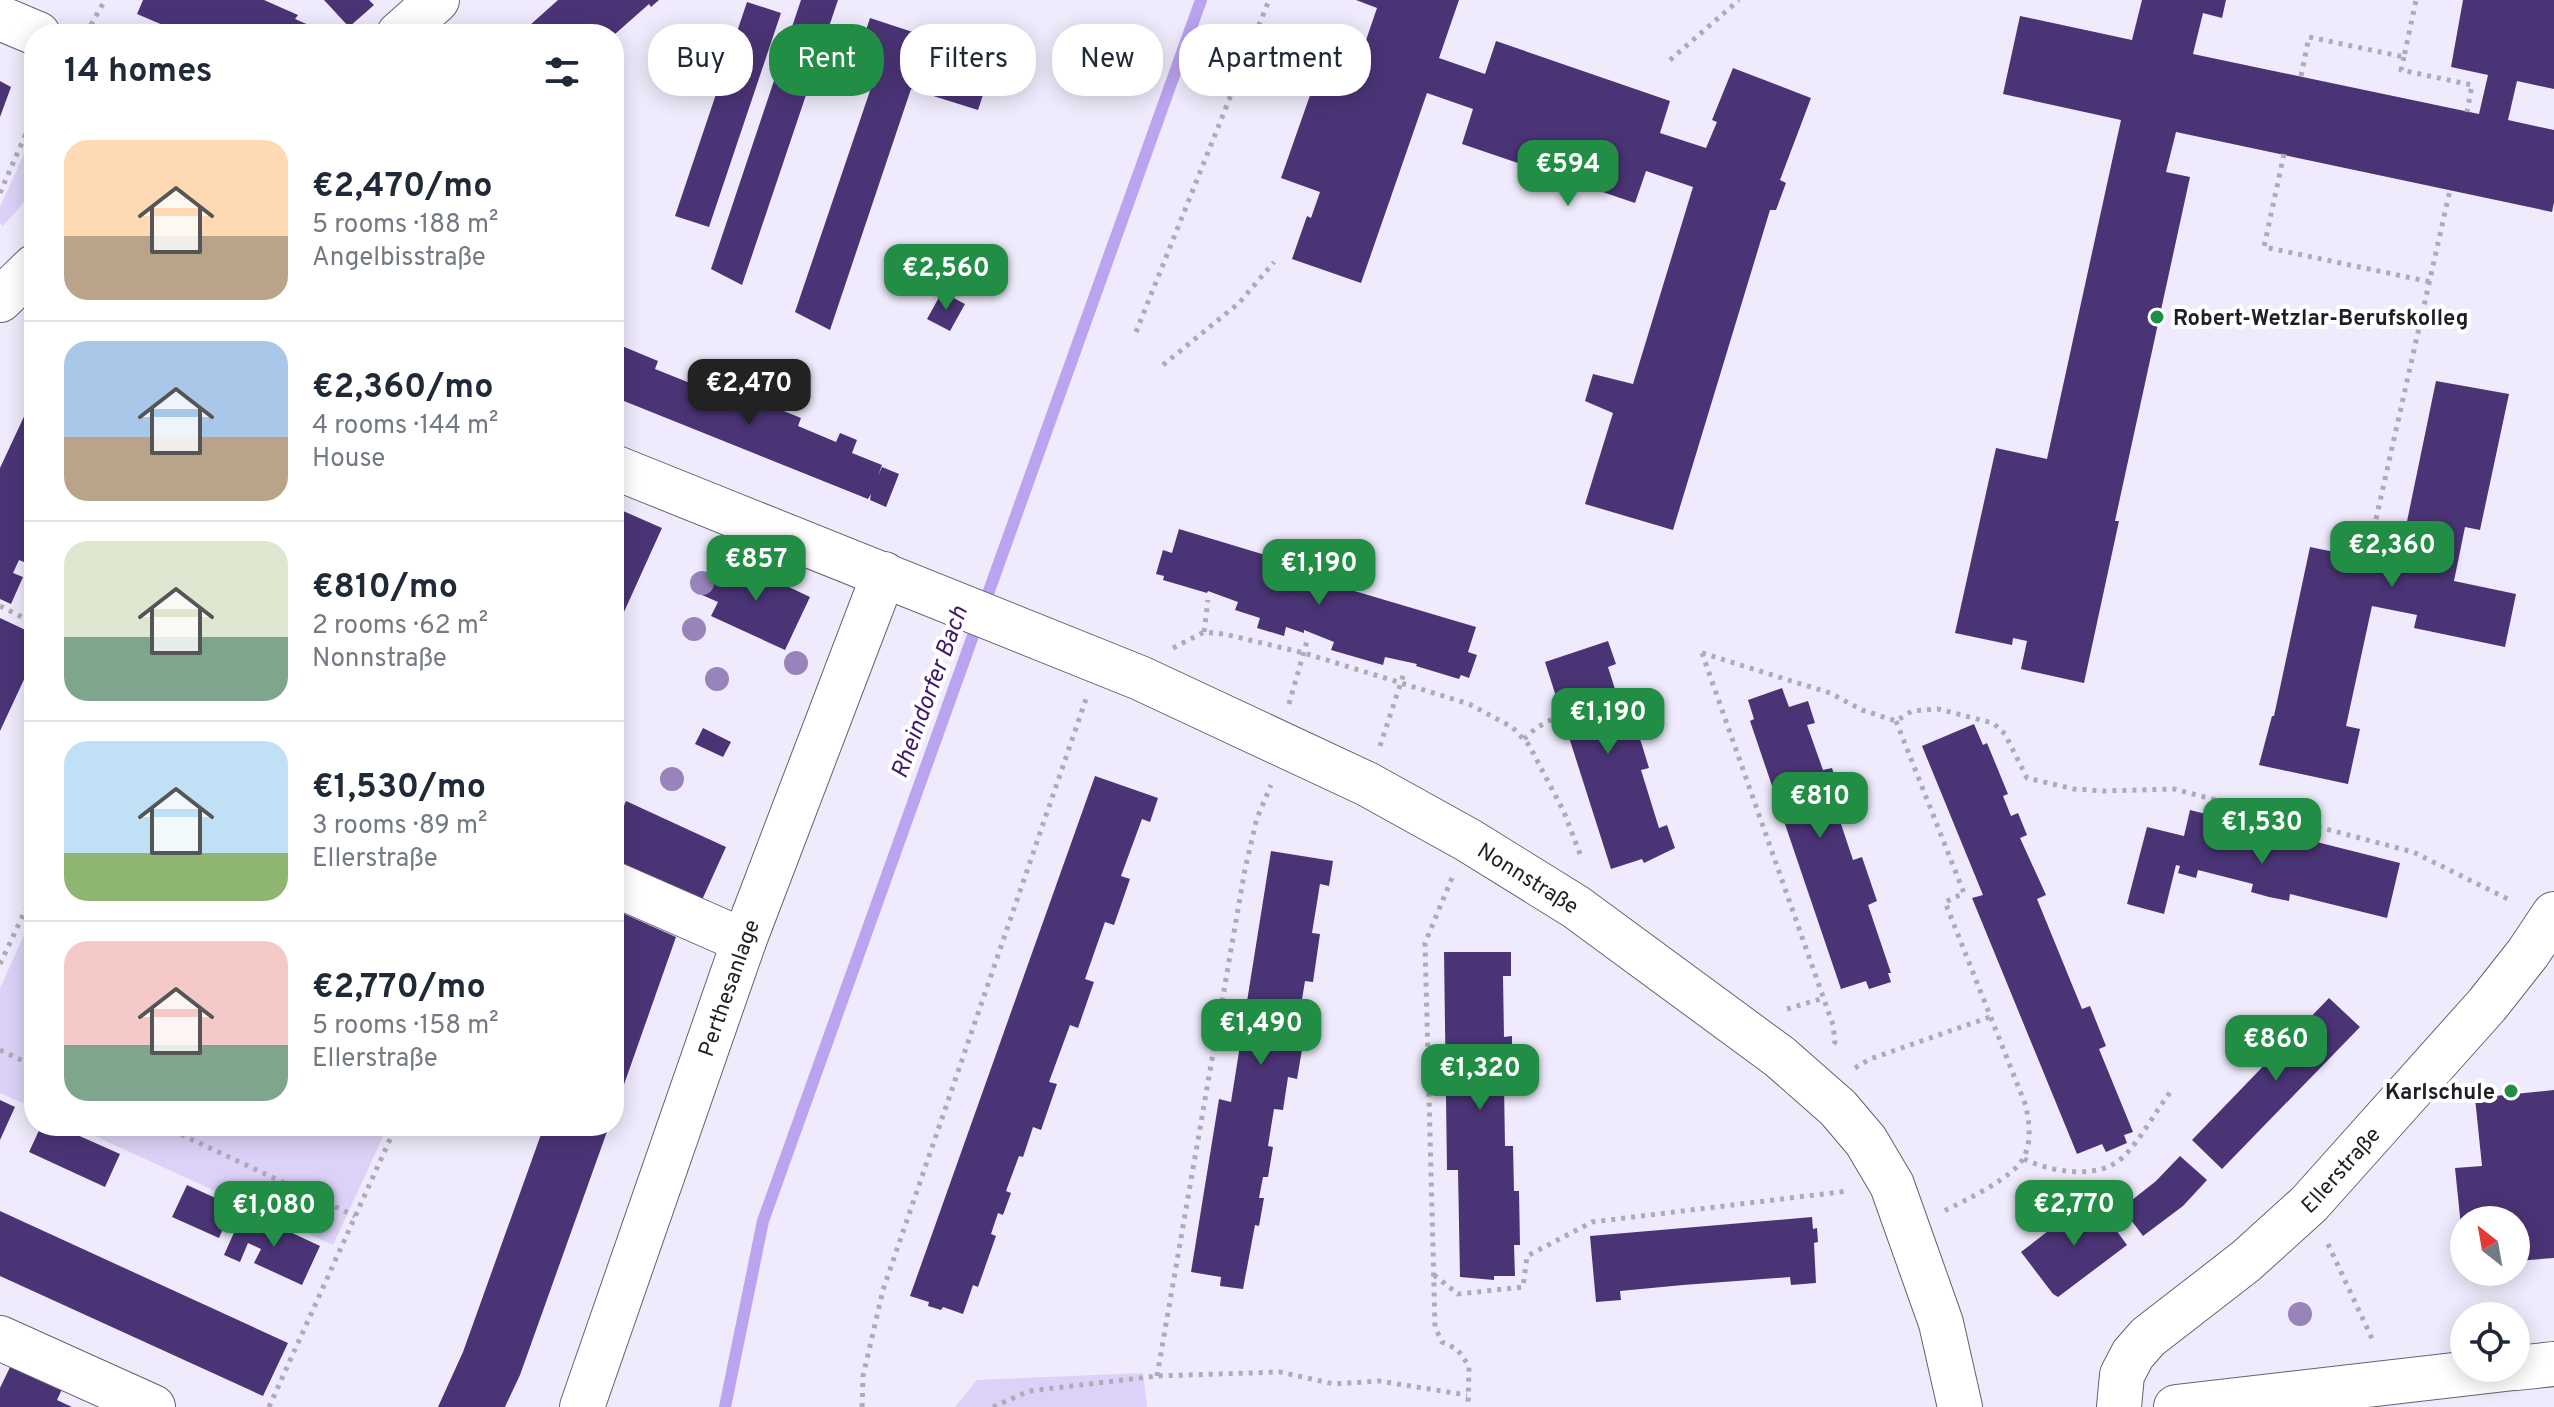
<!DOCTYPE html>
<html lang="en">
<head>
<meta charset="utf-8">
<style>
  :root { --surface:#fff; --page:#f6f6f7; --text:#1f2937; --muted:#747a83; --line:#e0e1e3; --accent:#218d45 }
  body { margin:0; font-family:Overpass,sans-serif; background:var(--page); color:var(--text); height:100vh; display:flex; flex-direction:column; font-size:30px; white-space:nowrap }
  * { box-sizing:border-box; margin:0 }
  p { font-size:26px; color:var(--muted) }
  .icon { flex:none; width:44px; height:44px; fill:none; stroke:currentColor; stroke-width:2; stroke-linecap:round; stroke-linejoin:round }
  .map { position:relative; flex:1; overflow:hidden }
  .drawer { position:absolute; left:24px; top:24px; width:600px; height:1112px; display:flex; flex-direction:column; background:var(--surface); border-radius:32px; box-shadow:0 4px 20px #0003 }
  .drawer>* { flex:none }
  .guide { position:absolute; left:648px; top:24px; width:760px; height:72px; display:flex; gap:16px }
  .needle { width:52px; rotate:329deg }
  .controls { position:absolute; left:2450px; top:1206px; display:grid; gap:16px }
  .controls a { display:grid; place-items:center; width:80px; height:80px; border-radius:50%; background:var(--surface); box-shadow:0 4px 20px #0003; font-size:40px }
  .price { position:absolute; translate:-50% -68px; padding:0 18px; border-radius:16px; background:var(--accent); color:#fff; font-size:26px; line-height:52px; filter:drop-shadow(0 2px 4px #0008) }
  .price::after { content:''; position:absolute; left:50%; top:48px; width:24px; height:18px; margin-left:-12px; background:inherit; clip-path:polygon(0 0,100% 0,50% 100%) }
  .price.on { background:#222; color:#fff }
  ul { padding:0; list-style:none }
  li { display:flex; align-items:center; gap:24px; height:200px; padding:0 40px }
  li+li { border-top:2px solid var(--line) }
  li span { display:grid; place-items:center; flex:none; width:224px; height:160px; border-radius:24px; color:#555 }
  li>.icon { margin-inline-start:auto }
  span .icon { width:96px; height:96px; fill:#fffc; stroke-width:1 }
  li b { font-size:34px }
  h2 { display:flex; justify-content:space-between; align-items:center; height:96px; padding:0 40px; font-size:34px }
  .pill { padding:0 28px; border-radius:32px; background:var(--surface); box-shadow:0 4px 20px #0003; font-size:28px; line-height:72px }
  .pill.on { background:var(--accent); color:#fff }
  .map>svg:first-child { display:block }
  .green { fill:#dcd2f7 }
  .lines { fill:none; stroke-linecap:round; stroke-linejoin:round }
  .stream { stroke:#baa3ef; stroke-width:12 }
  .building { fill:#4b3476 }
  .minor-casing { stroke:#656270; stroke-width:46 }
  .tertiary-casing { stroke:#656270; stroke-width:46 }
  .path { stroke:#aeabb8; stroke-width:5; stroke-dasharray:4 6; stroke-linecap:butt }
  .minor { stroke:#fff; stroke-width:44 }
  .tertiary { stroke:#fff; stroke-width:44 }
  .tree { fill:#9884bb }
  .poi-dot { fill:#218d45; stroke:#fff; stroke-width:3 }
  .labels { text-anchor:middle; stroke-width:8; stroke-linejoin:round; paint-order:stroke }
  .poi-label { font-size:22px; font-weight:bold; fill:#211f25; stroke:#fff; text-anchor:start }
  .street-label { font-size:22px; fill:#211f25; stroke:#fff }
  .water-label { font-size:24px; font-style:italic; fill:#3e1970; stroke:#fff }
</style>
</head>
<body>
<div class="map">
<svg width="2554" height="1407" viewBox="0 0 2554 1407">
  <rect width="100%" height="100%" fill="#efebfc"/>
  <path class="green" d="M34,132V191L3,226L0,223V207Z
    M34,913V1108L0,1093V988Z
    M73,1126H388L333,1245Z
    M1143,1373L1147,1407H955L977,1380Z"/>
  <g class="lines">
    <path class="stream" d="M725,1407L763,1221L1201,0"/>
  </g>
  <path class="building" d="M143,0H264L298,15L295,19L311,26L308,34H184L137,14Z
    M324,0H369L374,5L349,27Z
    M558,0H659L651,7L649,4L615,34H520Z
    M801,0H838L742,285L711,269Z
    M1356,0H1459L1439,58L1485,74L1496,41L1670,101L1660,133L1706,148L1717,122L1712,120L1733,68L1811,98L1780,180L1786,183L1776,210H1770L1673,530L1585,504L1613,413L1585,401L1593,374L1633,384L1693,187L1646,171L1635,203L1462,144L1473,109L1427,93L1361,283L1292,259L1307,216L1311,218L1320,192L1281,178L1315,81L1348,93L1377,8Z
    M2142,0H2226L2222,18L2203,13L2193,54L2479,114L2488,75L2451,67L2463,0H2554V89L2517,81L2508,120L2554,130V202L2552,212L2176,132L2166,172L2190,177L2115,521H2119L2084,683L2021,669L2027,641L2013,638L2012,645L1955,633L1996,448L2047,459L2121,120L2003,94L2020,16L2132,40Z
    M747,2L781,13L709,227L675,216Z
    M870,18L995,59L978,110L911,89L830,330L795,312L875,76L853,69Z
    M0,81L11,87L0,117Z
    M942,292L965,304L950,331L927,319Z
    M622,346L658,361L655,369L690,383L693,375L730,389L727,397L760,411L764,403L801,418L798,426L836,442L840,433L857,440L852,453L882,465L878,476L882,467L899,474L886,507L870,500L871,494L868,499L614,397V352L618,354Z
    M2436,381L2509,394L2480,530L2465,527L2454,581L2516,594L2505,647L2414,628L2417,615L2372,606L2346,726L2360,729L2348,784L2259,765L2272,716H2274L2310,547L2398,565Z
    M34,395V527L31,534L34,536V553L29,564L19,560L13,573L23,577L11,604L0,599V468Z
    M614,507L662,528L614,634Z
    M1179,529L1279,559L1277,568L1476,627L1468,652L1477,655L1469,678L1461,675L1459,679L1416,666L1417,664L1385,657L1383,665L1331,650L1334,642L1304,630V633L1286,627L1284,636L1257,628L1260,618L1235,610L1238,602L1208,591L1207,593L1163,580L1164,576L1156,574L1163,550L1172,553Z
    M717,562L733,569L736,562L810,597L785,650L711,616L718,602L702,595Z
    M0,618L34,634V658L0,731Z
    M1608,641L1616,664L1608,667L1626,724L1634,721L1642,745L1649,768L1641,770L1659,828L1667,825L1675,848L1644,863L1642,859L1611,869L1545,662Z
    M1782,688L1789,707L1808,701L1815,723L1807,725L1823,770L1832,768L1846,812L1838,815L1853,860L1862,857L1877,901L1868,905L1891,973H1888L1891,982L1869,989L1866,981L1841,989L1750,721L1754,719L1748,700Z
    M1974,724L1983,745L1987,743L2008,794L2003,796L2011,816L2018,813L2027,835L2020,838L2046,895L2037,899L2082,1009L2090,1006L2106,1046L2099,1049L2133,1132L2124,1135L2127,1143L2106,1152L2102,1144L2077,1154L1972,898L1983,895L1922,746Z
    M703,728L731,742L723,757L695,744Z
    M1095,776L1158,798L1150,822L1142,819L1121,876L1130,879L1114,925L1105,922L1085,979L1094,982L1078,1028L1070,1025L1049,1082L1057,1084L1041,1130L1033,1127L1023,1157L1019,1156L1006,1191L1011,1193L1003,1215L998,1213L991,1234L996,1236L978,1287L973,1285L963,1314L943,1307L941,1310L928,1306L929,1302L910,1296Z
    M626,801L726,847L702,900L614,860V813L620,815Z
    M2190,810L2400,863L2387,918L2290,894L2289,901L2269,897L2251,892L2253,884L2198,870L2196,878L2178,873L2180,866L2176,865L2164,914L2127,904L2147,827L2184,836Z
    M1271,851L1333,861L1329,886L1320,884L1312,933L1320,934L1313,982L1305,981L1297,1030L1305,1032L1297,1079L1288,1077L1283,1110L1274,1109L1268,1146L1273,1147L1268,1177H1263L1259,1198H1264L1259,1226L1255,1225L1243,1289L1220,1286L1221,1277L1191,1272L1219,1099L1231,1102Z
    M620,912L676,937L615,1110L614,928Z
    M1444,952H1511V976H1503L1504,1037L1512,1036V1085H1504L1505,1146H1513L1514,1191H1519L1520,1245H1514L1515,1276H1494V1280L1460,1277L1458,1170H1447Z
    M2329,998L2360,1027L2222,1169L2192,1140Z
    M2554,1090V1258L2516,1261V1220H2464V1236H2462L2455,1168L2482,1166L2475,1098Z
    M0,1100L15,1107L0,1140Z
    M41,1126H57L120,1154L105,1187L29,1152Z
    M544,1126H609L520,1375L505,1407H438L463,1352Z
    M2180,1156L2207,1180L2183,1206L2143,1236L2122,1208L2156,1181Z
    M187,1185L233,1206L219,1238L172,1217Z
    M2092,1197L2127,1245L2058,1297L2053,1294L2021,1252Z
    M244,1210L261,1219L257,1227L268,1233L273,1224L320,1246L302,1285L254,1263L261,1249L248,1243L240,1262L224,1255Z
    M0,1211L288,1343L263,1396L0,1276Z
    M1812,1217L1813,1229L1817,1228L1818,1242L1814,1243L1816,1283L1791,1285L1790,1277L1683,1285L1620,1291L1621,1300L1596,1302L1590,1236Z
    M12,1363L63,1387L57,1400L72,1407H0V1388Z"/>
  <g class="lines">
    <g class="minor-casing">
      <g id="minor">
        <path d="M0,18L38,34"/>
        <path id="s1" d="M614,467L1140,678L1367,784L1468,840L1576,907L1780,1057L1838,1108L1866,1141L1892,1185L1941,1323L1960,1407"/>
        <path d="M614,884L744,941"/>
        <path d="M0,1338L153,1407"/>
        <path d="M2516,1368L2554,1364"/>
        <path id="s2" d="M582,1407L744,941L884,574"/>
        <path id="s3" d="M2119,1407L2122,1375L2133,1354L2148,1337L2246,1261L2309,1204L2487,1005L2528,953L2554,914"/>
        <path d="M2176,1407L2514,1368"/>
      </g>
    </g>
    <g class="tertiary-casing">
      <path id="tertiary" d="M399,34L437,0
        M0,300L34,267"/>
    </g>
    <path class="path" d="M91,25L105,0
      M83,34L91,25L112,34
      M2404,57L2401,70L2472,85L2467,112
      M1670,60L1739,0
      M2301,76L2309,37L2404,57L2416,0
      M2284,154L2264,247L2431,282
      M0,193L34,115
      M1136,332L1269,0
      M1163,365L1239,303L1274,262
      M2376,519L2450,190
      M0,606L34,623
      M1204,632L1208,600
      M1173,648L1204,632L1224,634L1304,653L1469,704L1512,727L1529,745L1564,812L1582,859
      M1702,653L1830,693L1862,710L1896,721L1912,711L1938,709L1993,723L2005,734L2027,778L2074,789L2103,791L2174,789L2413,852L2512,901
      M1702,653L1833,1025L1835,1042L1831,1047
      M1289,704L1307,641
      M1896,721L1964,893L1945,902L2026,1106C2029,1123 2032,1140 2024,1157C2015,1177 1964,1201 1944,1211
      M1524,739L1536,728L1554,718
      M1380,746L1405,670
      M1452,878L1425,943L1435,1327L1442,1342L1457,1349L1469,1366L1468,1407
      M0,964L34,892
      M1787,1009L1824,998
      M0,1050L34,1066
      M1855,1068L1870,1059L1990,1017
      M163,1126L355,1216
      M2024,1159C2051,1172 2100,1181 2124,1156C2143,1137 2155,1111 2172,1090
      M2328,1244L2374,1343
      M1434,1275L1458,1294L1523,1287L1527,1256L1592,1222L1848,1191
      M1157,1376L1245,869L1257,818L1271,785
      M269,1407L396,1126
      M862,1407L863,1376L883,1290L1086,699
      M993,1407L1029,1391L1157,1376L1280,1372L1334,1384L1379,1381L1467,1395"/>
    <use href="#minor" class="minor"/>
    <use href="#tertiary" class="tertiary"/>
  </g>
  <g class="tree">
    <circle cx="702" cy="583" r="12"/>
    <circle cx="694" cy="629" r="12"/>
    <circle cx="796" cy="663" r="12"/>
    <circle cx="717" cy="679" r="12"/>
    <circle cx="672" cy="779" r="12"/>
    <circle cx="2300" cy="1314" r="12"/>
  </g>
  <g class="poi-dot">
    <circle cx="2157" cy="317" r="8"/>
    <circle cx="2511" cy="1091" r="8"/>
  </g>
  <g class="labels">
    <g class="poi-label">
      <text x="2173" y="325">Robert-Wetzlar-Berufskolleg</text>
      <text x="2495" y="1099" text-anchor="end">Karlschule</text>
    </g>
    <g class="street-label">
      <text dy="8" stroke="none"><textPath href="#s1" startOffset="1004">Nonnstraße</textPath></text>
      <text dy="8" stroke="none"><textPath href="#s2" startOffset="444">Perthesanlage</textPath></text>
      <text dy="8" stroke="none"><textPath href="#s3" startOffset="334">Ellerstraße</textPath></text>
    </g>
    <g class="water-label">
      <text transform="translate(929 692) rotate(-70)" y="8">Rheindorfer Bach</text>
    </g>
  </g>
</svg>
<div class="controls">
<a><svg class="needle" viewBox="-14 -14 28 28"><path d="M0-13l5 13h-10z" fill="#e53935"/><path d="M0 13l5-13h-10z" fill="#747a83"/></svg></a>
<a><svg class="icon" aria-label="locate" viewBox="0 0 24 24"><circle cx="12" cy="12" r="6"/><path d="M12 2v4M12 18v4M2 12h4M18 12h4"/></svg></a>
</div>
<b class="price" style="left:1568px;top:208px">€594</b>
<b class="price" style="left:946px;top:312px">€2,560</b>
<b class="price on" style="left:749px;top:427px">€2,470</b>
<b class="price" style="left:2392px;top:589px">€2,360</b>
<b class="price" style="left:756px;top:603px">€857</b>
<b class="price" style="left:1319px;top:607px">€1,190</b>
<b class="price" style="left:1608px;top:756px">€1,190</b>
<b class="price" style="left:1820px;top:840px">€810</b>
<b class="price" style="left:2262px;top:866px">€1,530</b>
<b class="price" style="left:1261px;top:1067px">€1,490</b>
<b class="price" style="left:2276px;top:1083px">€860</b>
<b class="price" style="left:1480px;top:1112px">€1,320</b>
<b class="price" style="left:2074px;top:1248px">€2,770</b>
<b class="price" style="left:274px;top:1249px">€1,080</b>
<div class="guide">
<a class="pill">Buy</a>
<a class="pill on">Rent</a>
<a class="pill">Filters</a>
<a class="pill">New</a>
<a class="pill">Apartment</a>
</div>
<section class="drawer">
<h2>14 homes<svg class="icon" aria-label="filters" viewBox="0 0 24 24"><path d="M4 7h16M4 17h16"/><circle cx="9" cy="7" r="2"/><circle cx="15" cy="17" r="2"/></svg></h2>
<ul>
<li><span style="background:linear-gradient(#ffd9b3 60%,#b9a48a 0)"><svg class="icon" aria-label="home" viewBox="0 0 24 24"><path d="M3 11l9-7 9 7M6 9v11h12V9"/></svg></span><div><b>€2,470/mo</b><p>5 rooms · 188 m²</p><p>Angelbisstraße</p></div></li>
<li><span style="background:linear-gradient(#a9c7e8 60%,#b9a48a 0)"><svg class="icon" aria-label="home" viewBox="0 0 24 24"><path d="M3 11l9-7 9 7M6 9v11h12V9"/></svg></span><div><b>€2,360/mo</b><p>4 rooms · 144 m²</p><p>House</p></div></li>
<li><span style="background:linear-gradient(#dfe7d0 60%,#7fa58c 0)"><svg class="icon" aria-label="home" viewBox="0 0 24 24"><path d="M3 11l9-7 9 7M6 9v11h12V9"/></svg></span><div><b>€810/mo</b><p>2 rooms · 62 m²</p><p>Nonnstraße</p></div></li>
<li><span style="background:linear-gradient(#bfe0f5 70%,#8fb573 0)"><svg class="icon" aria-label="home" viewBox="0 0 24 24"><path d="M3 11l9-7 9 7M6 9v11h12V9"/></svg></span><div><b>€1,530/mo</b><p>3 rooms · 89 m²</p><p>Ellerstraße</p></div></li>
<li><span style="background:linear-gradient(#f6c9c9 65%,#7fa58c 0)"><svg class="icon" aria-label="home" viewBox="0 0 24 24"><path d="M3 11l9-7 9 7M6 9v11h12V9"/></svg></span><div><b>€2,770/mo</b><p>5 rooms · 158 m²</p><p>Ellerstraße</p></div></li>
</ul>
</section>
</div>
</body>
</html>
